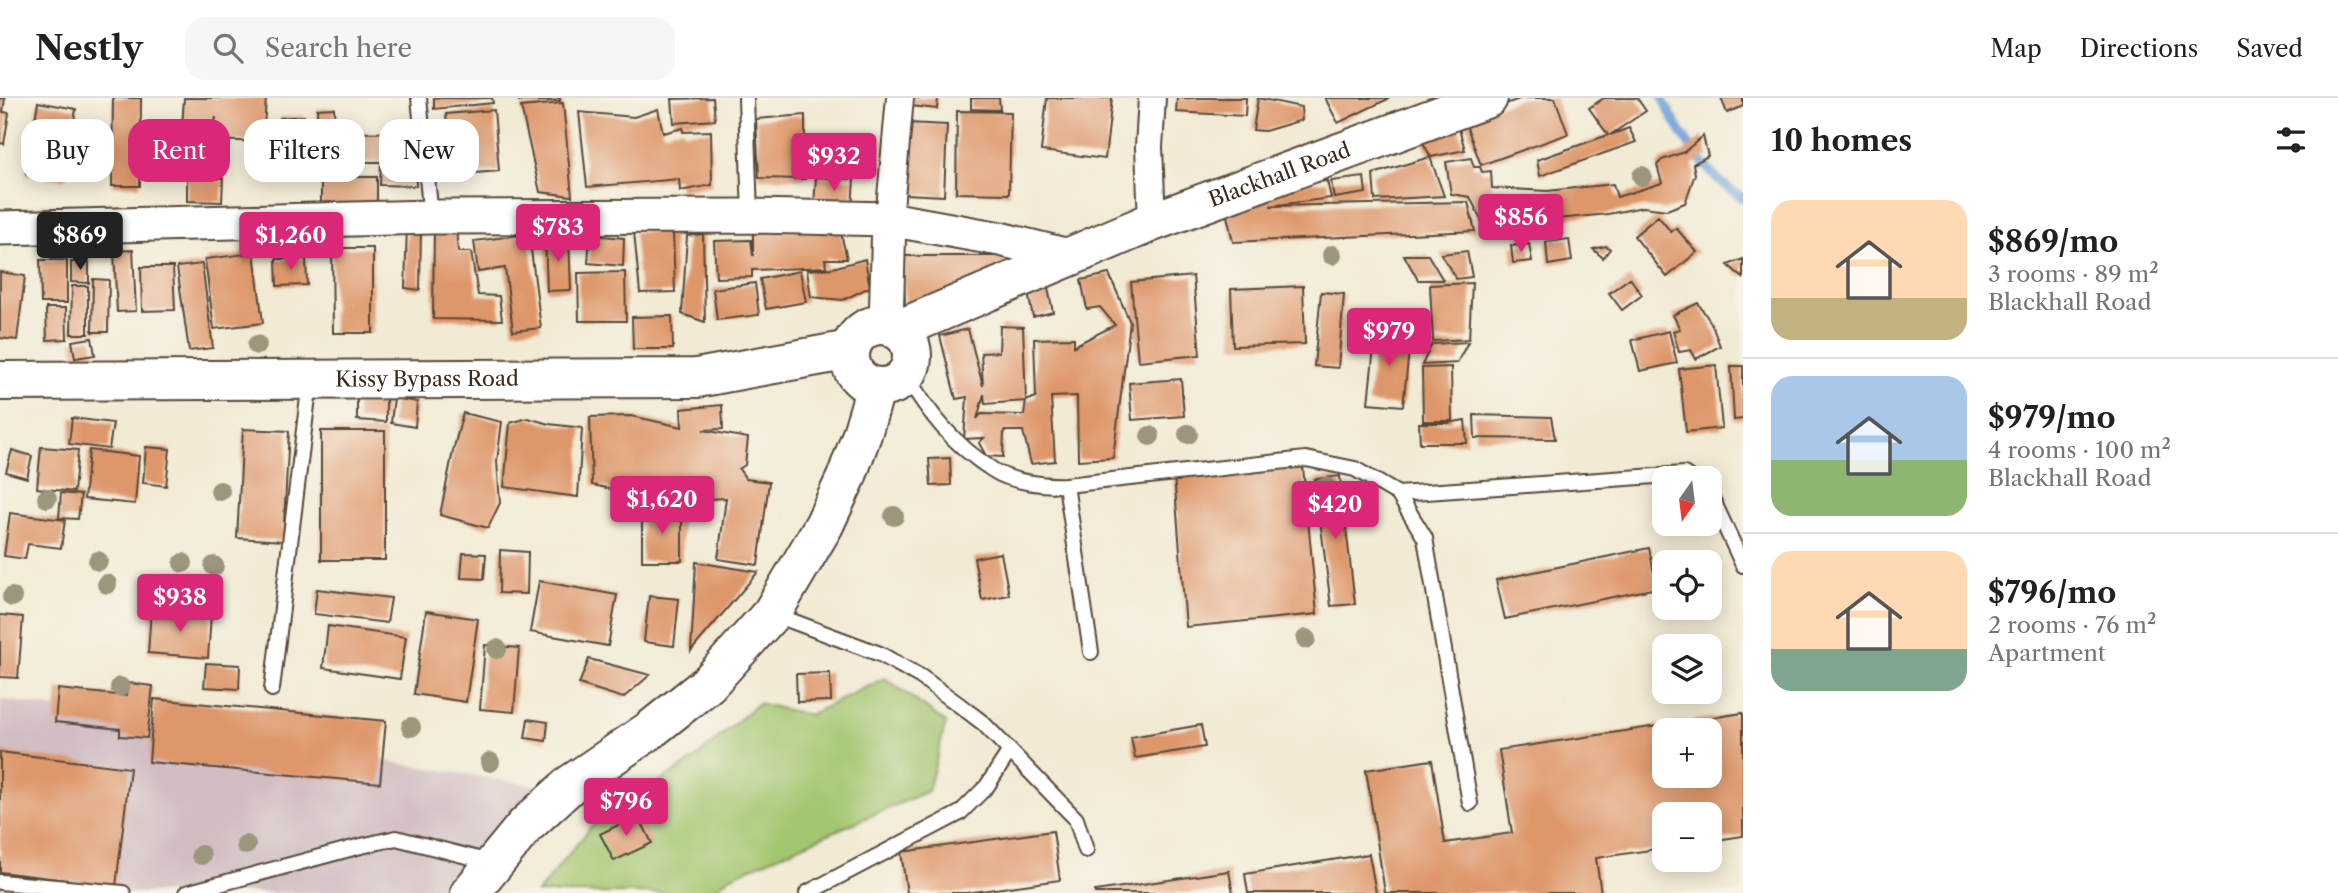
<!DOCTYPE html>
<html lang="en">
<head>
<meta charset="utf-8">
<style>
  :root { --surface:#fff; --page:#f6f6f6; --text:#202124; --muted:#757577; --line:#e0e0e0; --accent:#db2777 }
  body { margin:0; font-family:"Libre Caslon Text",serif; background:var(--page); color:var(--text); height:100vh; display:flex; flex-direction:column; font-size:26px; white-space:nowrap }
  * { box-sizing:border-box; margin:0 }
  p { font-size:23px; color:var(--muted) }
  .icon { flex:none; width:38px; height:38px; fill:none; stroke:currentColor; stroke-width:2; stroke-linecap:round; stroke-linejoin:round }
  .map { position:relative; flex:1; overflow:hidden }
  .side { display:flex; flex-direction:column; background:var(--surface); width:595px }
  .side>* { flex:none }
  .hud { position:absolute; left:21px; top:21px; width:665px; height:63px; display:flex; gap:14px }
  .needle { width:46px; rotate:194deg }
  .controls { position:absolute; left:1652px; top:368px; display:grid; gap:14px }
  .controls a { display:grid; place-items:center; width:70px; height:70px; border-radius:14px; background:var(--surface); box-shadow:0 4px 18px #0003; font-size:35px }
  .price { position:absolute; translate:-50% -60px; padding:0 16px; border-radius:7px; background:var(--accent); color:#fff; font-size:23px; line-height:46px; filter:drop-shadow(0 2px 4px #0008) }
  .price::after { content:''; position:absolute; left:50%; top:42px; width:21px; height:16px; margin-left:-10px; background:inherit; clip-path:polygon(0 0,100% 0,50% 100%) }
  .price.selected { background:#222; color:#fff }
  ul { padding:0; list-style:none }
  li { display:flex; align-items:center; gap:21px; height:175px; padding:0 28px }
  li+li { border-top:2px solid var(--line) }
  li span { display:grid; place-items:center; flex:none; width:196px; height:140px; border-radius:21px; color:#555 }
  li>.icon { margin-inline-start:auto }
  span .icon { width:84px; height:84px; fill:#fffc; stroke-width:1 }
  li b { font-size:30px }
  h2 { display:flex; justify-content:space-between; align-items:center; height:84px; padding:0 28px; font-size:30px }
  .pill { padding:0 24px; border-radius:21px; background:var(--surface); box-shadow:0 4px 18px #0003; font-size:24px; line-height:63px }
  .pill.selected { background:var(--accent); color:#fff }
  header { display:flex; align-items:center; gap:42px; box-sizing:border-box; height:98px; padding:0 35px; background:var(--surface); border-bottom:2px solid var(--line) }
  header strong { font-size:33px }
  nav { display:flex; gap:38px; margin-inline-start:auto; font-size:24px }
  .search { width:490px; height:63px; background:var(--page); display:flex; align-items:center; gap:18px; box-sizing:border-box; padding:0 24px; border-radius:21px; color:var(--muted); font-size:26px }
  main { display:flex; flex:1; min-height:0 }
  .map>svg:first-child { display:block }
  .industrial { fill:#d2bec2 }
  .green { fill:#a3c66f; stroke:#6f7846; stroke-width:2 }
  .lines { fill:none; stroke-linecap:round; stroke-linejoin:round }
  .stream { stroke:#70a0d9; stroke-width:9 }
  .building { fill:#de976b; fill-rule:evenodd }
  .service-casing { stroke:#564739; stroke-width:18 }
  .minor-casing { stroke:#564739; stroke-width:30 }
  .tertiary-casing { stroke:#564739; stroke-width:37 }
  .secondary-casing { stroke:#564739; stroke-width:42 }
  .service { stroke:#fff; stroke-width:14 }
  .minor { stroke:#fff; stroke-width:26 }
  .tertiary { stroke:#fff; stroke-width:33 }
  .secondary { stroke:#fff; stroke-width:38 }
  .tree { fill:#9b967b }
  .labels { text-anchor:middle; stroke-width:6; stroke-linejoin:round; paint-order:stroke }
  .street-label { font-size:21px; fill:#3b2a1e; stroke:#f7f3e8 }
</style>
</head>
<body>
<header>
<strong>Nestly</strong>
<div class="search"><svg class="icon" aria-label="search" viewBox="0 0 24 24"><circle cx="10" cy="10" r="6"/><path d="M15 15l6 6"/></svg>Search here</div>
<nav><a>Map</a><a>Directions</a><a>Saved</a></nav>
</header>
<main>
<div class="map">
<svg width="1743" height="795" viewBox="0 0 1743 795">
  <rect width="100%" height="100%" fill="#f7f3e8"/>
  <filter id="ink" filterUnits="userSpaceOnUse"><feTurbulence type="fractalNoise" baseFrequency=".0143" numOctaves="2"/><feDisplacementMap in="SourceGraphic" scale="14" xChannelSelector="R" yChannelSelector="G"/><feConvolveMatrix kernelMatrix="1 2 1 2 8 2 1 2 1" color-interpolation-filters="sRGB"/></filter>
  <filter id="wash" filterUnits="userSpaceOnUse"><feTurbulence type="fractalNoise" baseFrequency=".00686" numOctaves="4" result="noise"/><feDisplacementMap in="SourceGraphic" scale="28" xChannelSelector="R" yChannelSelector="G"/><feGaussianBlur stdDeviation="1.57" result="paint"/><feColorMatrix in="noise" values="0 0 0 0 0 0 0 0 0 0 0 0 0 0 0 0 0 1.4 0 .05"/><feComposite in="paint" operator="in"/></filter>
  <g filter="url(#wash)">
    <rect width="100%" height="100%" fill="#f1ead4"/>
    <path class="industrial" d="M0,601L539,688L444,795H0Z"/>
    <path class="green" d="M885,580L946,625L928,693L729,779L711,795H537L591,729L696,660L758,605L809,617Z"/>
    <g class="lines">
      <path class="stream" d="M1662,0C1681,37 1706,79 1743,100"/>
    </g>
    <g id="blocks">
      <path class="building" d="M0,0H5L3,14L9,15L4,46L0,45Z
        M113,0H141L140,88H112Z
        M184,0H266L263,44L213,42L216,19L213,35L182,30Z
        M434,0H492L493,5L434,11Z
        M518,0H560V3H519Z
        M713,0L715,22L674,25L672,1Z
        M903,0H938L937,11L902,7Z
        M971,0H999L1000,12L971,11Z
        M1047,0H1112L1105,61L1041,53Z
        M1177,0H1246L1245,18L1176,14Z
        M1258,0L1301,9L1302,22L1265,33L1253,32Z
        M1325,0H1390L1338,25Z
        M1522,0H1555L1568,36L1481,67L1464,21Z
        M1604,0H1637L1646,13L1610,37L1629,30L1636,44L1540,78L1537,62L1608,37L1589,10Z
        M1721,0H1743V8L1727,15Z
        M38,4L76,11L65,82L26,76Z
        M563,5L572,98L540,94L521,9Z
        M334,10L336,46H318L317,11Z
        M658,11L663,35L683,30V34L711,33L712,87L680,93L679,81L587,89L579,14L634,19Z
        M494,12L499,73L451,77L446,16Z
        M957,13L1011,14L1009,96L956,95Z
        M805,17V81L759,80L756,21Z
        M304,18L309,76L284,78L280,20Z
        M1457,23L1465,52L1431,59L1418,36Z
        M907,25L947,27L944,98L904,96Z
        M415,34L416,88L380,87L381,64H357V35Z
        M1703,38L1708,58L1693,66L1695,76L1685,105L1667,112L1643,109L1608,116L1484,128L1470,99L1451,96L1446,64L1471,60L1474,69H1480L1482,74L1491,73L1492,90L1547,93L1613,86L1617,99L1662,85L1657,67L1662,62L1684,54Z
        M1430,59L1444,98L1375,102L1373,76Z
        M187,79L223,80L222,104L187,103Z
        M321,79H377V109H321Z
        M816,79L854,81L852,111L814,108Z
        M1364,79L1366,95L1334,100L1331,83Z
        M1327,83L1331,100L1270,108L1468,104L1475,133L1233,144L1225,109L1253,108L1248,91Z
        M1658,118L1671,134L1676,130L1697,154L1667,179L1634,138Z
        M407,127H421L420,192L405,190Z
        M456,130L458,154H471L478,197L499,198L502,222L433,221L434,132Z
        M840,131L847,161H825L826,169L752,172V179L716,180L714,143L751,142L753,158V133Z
        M673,133L675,194L640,195L634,134Z
        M529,136L541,230L513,233L505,170L478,174L474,143Z
        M703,136L705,224L682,216L687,138Z
        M590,137L624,140L623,168L588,165Z
        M545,139H569L571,192L547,193Z
        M1569,141L1572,163L1548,167L1546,144Z
        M1529,146L1532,163L1513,165L1511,148Z
        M1606,148L1610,151L1603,160L1593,151Z
        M332,150H373V235H333Z
        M133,152L136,213L117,214L114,153Z
        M1467,153L1472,179L1456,181L1441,156Z
        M254,155L263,225L214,231L205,161Z
        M1404,157H1428L1443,182H1418Z
        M903,158H1030L917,208L905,207Z
        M276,161H306L307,187L277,188Z
        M865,161L870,189L843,202L811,199L807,172L833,170Z
        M1743,161V180L1728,167Z
        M40,162H67V205H41Z
        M71,164H89V185L71,184Z
        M202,166L213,250L189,253L177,169Z
        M141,169H173L175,212L142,213Z
        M800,173L806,204L766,211L760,181Z
        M0,174L25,178L17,242L0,240Z
        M625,174L626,223H579L578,175Z
        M1109,176L1130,224L1113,360L1078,362L1077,298L1051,299L1055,363L1031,366L1023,333H1004L1003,359L986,358L979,345L984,340L964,341L967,299L956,301L940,238L968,231L983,288L981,255L999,254L1000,228L1023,229L1026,303L1036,299L1034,241L1074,240V248L1115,227L1100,209L1087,211L1081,182ZM984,296L985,306L1026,303L1024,317L981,316L977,321Z
        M1193,178L1200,257L1138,263L1131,184Z
        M1630,180L1642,197L1622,212L1609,195Z
        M93,181L109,182L108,234H92Z
        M1046,181L1053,214L1033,219L1026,185Z
        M755,185L759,217L717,222L713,191Z
        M1472,185L1469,241L1433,243L1430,187Z
        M72,188H88V236H71Z
        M1303,188L1305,246L1233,248L1231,191Z
        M1321,194L1344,196L1338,270L1314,268Z
        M1698,205L1711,225L1720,248L1696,261L1691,252L1679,254L1673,233L1680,231L1673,217Z
        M46,210H66L67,241L47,242Z
        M672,218L673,251H633L632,219Z
        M1376,231L1411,235L1403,308L1368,305Z
        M1669,233L1677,265L1640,273L1632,242Z
        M92,240L95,257L75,260L72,243Z
        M1468,244L1457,265L1422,267L1432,246Z
        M1716,267L1722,330L1686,334L1679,271Z
        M1731,268H1743V321L1734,322Z
        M1451,269L1452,323H1423L1422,270Z
        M1181,281L1184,318L1132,322L1129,285Z
        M357,291L386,295V324L357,322Z
        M394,300L417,304L415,329L391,325Z
        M722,307L723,331L703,332L748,340L745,367L739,371L746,381L769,384L758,467L718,461L726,400L692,402L644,398L592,387L590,319L631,318L682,329L681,311Z
        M463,315L502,324L497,363L500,405L488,430L440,417L453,353Z
        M1474,317L1551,319L1555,341L1475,340Z
        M72,320L113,325L109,351L69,346Z
        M528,320L549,326L582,330L578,399L504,389L510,325Z
        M1465,322L1467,345H1420L1419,325H1448Z
        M243,331L289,333L283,443L237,440Z
        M321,333H385V462H321Z
        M41,349L78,352L74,394L37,390Z
        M146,349L170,351L166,388L143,385Z
        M12,352L32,358L27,380L6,374Z
        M89,352L139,358L135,406L84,401Z
        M950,360L951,387L931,388L929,361Z
        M1303,369L1317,516L1186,529L1174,377Z
        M1340,378L1355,506L1331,508L1315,381Z
        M61,395L81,397L78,421L59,420Z
        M642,412L682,413V463H642Z
        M10,415L65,422L61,450L28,446L25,461L4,458Z
        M1649,450L1657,490L1505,521L1496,482Z
        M500,452L528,454L527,496L499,495Z
        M463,455L486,456L484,481L461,480Z
        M1001,455L1009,497L982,502L974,460Z
        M696,464L758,474L691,553Z
        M539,483L617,497L608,548L530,534Z
        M188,487L217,492L213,515L184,509Z
        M317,491L391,500L387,525L314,516Z
        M649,498L679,501L674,548L644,544Z
        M151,512L211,517L208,560L148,555Z
        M426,513L478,521L466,604L414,596Z
        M0,517L23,519L18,580L0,579Z
        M328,528L406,539L400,581L323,570Z
        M485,547L519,550L514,614L480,611Z
        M589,561L650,577L623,600L579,586Z
        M206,565L240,567L239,591L204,589Z
        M830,575L831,603L797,604L796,576Z
        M128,585L153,588L147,640L120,638V631L55,624L58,591L126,598Z
        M154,601L386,623L380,685L149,664Z
        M1743,615V738L1710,743V716H1664V750L1596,760L1601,795H1385L1366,672L1432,662L1445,745L1512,735L1499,652ZM1664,632H1710V677H1664Z
        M528,621L548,624L546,643L525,640Z
        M1201,627L1205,649L1135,660L1131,639Z
        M0,654L130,670L116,788L0,774Z
        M638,717L652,745L614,763L600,736Z
        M1053,733L1060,782L966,795H907L901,754Z
        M1369,756L1376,795H1248L1245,776Z
        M1229,773L1233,795H1095V793Z"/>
    </g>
  </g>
  <g filter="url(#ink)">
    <use href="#blocks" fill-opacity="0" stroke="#564739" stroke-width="2"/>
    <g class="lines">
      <g class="service-casing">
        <path id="service" d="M419,0L431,119
          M746,0L750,118
          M906,277C929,316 954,347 993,372C1010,384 1046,388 1066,387L1306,361L1355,371L1398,396L1425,440L1470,705
          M1066,387L1091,554
          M1398,396L1684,376L1690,380
          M1710,396L1743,467
          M773,516L880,556L921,579L958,606L983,625L1076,721L1086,752
          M272,591L310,283
          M0,784L123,795
          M186,795L357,749L396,740L490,764
          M807,795L960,715L987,688L1009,654"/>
      </g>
      <g class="minor-casing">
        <path id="minor" d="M1152,0L1149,49L1152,124
          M889,121L900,0"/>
      </g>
      <g class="tertiary-casing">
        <path id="tertiary" d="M0,130L431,119L750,118L889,121L1000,141L1073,159
          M886,227L889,121"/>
      </g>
      <g class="secondary-casing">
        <g id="secondary">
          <circle cx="881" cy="258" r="31"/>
          <path id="s1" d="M897,232L1152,124L1488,0"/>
          <path id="s2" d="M0,283L697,280L850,252"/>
          <path d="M470,795L525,728L571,686L649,633L708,586L772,515L824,427L846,380L862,336L876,289"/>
        </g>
      </g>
      <use href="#service" class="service"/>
      <use href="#minor" class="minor"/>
      <use href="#tertiary" class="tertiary"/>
      <use href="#secondary" class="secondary"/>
    </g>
    <g class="tree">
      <circle cx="1642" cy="78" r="10"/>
      <circle cx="1332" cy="157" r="10"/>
      <circle cx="257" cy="247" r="10"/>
      <circle cx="1188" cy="336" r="10"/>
      <circle cx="1150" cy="338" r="10"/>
      <circle cx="1326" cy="389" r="10"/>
      <circle cx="220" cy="393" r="10"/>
      <circle cx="47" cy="400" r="10"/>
      <circle cx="894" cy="418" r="10"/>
      <circle cx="98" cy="463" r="10"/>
      <circle cx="183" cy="465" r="10"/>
      <circle cx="214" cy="468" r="10"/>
      <circle cx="107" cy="486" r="10"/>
      <circle cx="12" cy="499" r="10"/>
      <circle cx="1306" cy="541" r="10"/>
      <circle cx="497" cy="551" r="10"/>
      <circle cx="120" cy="589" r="10"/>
      <circle cx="411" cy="629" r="10"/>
      <circle cx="490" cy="664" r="10"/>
      <circle cx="246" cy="747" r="10"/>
      <circle cx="201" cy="757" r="10"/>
    </g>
  </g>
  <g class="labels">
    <g class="street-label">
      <text dy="7" stroke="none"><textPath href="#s1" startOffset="413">Blackhall Road</textPath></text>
      <text dy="7" stroke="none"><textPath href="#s2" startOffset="427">Kissy Bypass Road</textPath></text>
    </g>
  </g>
</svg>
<div class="controls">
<a><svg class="needle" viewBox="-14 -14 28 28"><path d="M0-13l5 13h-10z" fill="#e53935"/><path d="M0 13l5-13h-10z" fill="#757577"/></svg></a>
<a><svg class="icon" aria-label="locate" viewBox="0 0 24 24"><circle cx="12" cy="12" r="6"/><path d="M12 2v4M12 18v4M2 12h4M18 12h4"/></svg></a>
<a><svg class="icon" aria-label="layers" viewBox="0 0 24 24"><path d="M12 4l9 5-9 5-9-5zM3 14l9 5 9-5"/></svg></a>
<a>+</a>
<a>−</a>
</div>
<b class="price" style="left:834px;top:95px">$932</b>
<b class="price" style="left:1521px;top:156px">$856</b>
<b class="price" style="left:558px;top:166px">$783</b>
<b class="price selected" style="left:80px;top:174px">$869</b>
<b class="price" style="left:291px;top:174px">$1,260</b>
<b class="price" style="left:1389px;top:270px">$979</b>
<b class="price" style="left:662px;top:438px">$1,620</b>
<b class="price" style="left:1335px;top:443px">$420</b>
<b class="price" style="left:180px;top:536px">$938</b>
<b class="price" style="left:626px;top:740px">$796</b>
<div class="hud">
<a class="pill">Buy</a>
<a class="pill selected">Rent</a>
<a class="pill">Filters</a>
<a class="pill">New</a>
</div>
</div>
<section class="side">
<h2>10 homes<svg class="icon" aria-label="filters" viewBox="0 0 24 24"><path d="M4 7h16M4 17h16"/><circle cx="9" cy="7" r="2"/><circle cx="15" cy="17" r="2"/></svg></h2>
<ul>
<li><span style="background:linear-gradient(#ffd9b3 70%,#c2b280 0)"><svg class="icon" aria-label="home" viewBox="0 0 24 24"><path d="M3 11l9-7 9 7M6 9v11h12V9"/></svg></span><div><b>$869/mo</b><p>3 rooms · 89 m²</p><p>Blackhall Road</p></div></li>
<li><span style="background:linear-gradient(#a9c7e8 60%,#8fb573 0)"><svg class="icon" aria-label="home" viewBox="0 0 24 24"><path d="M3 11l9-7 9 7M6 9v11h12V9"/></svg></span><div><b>$979/mo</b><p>4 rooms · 100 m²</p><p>Blackhall Road</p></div></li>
<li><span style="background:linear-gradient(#ffd9b3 70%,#7fa58c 0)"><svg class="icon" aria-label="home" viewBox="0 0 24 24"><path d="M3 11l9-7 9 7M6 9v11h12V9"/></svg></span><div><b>$796/mo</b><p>2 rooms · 76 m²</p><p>Apartment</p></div></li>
</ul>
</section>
</main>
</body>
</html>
